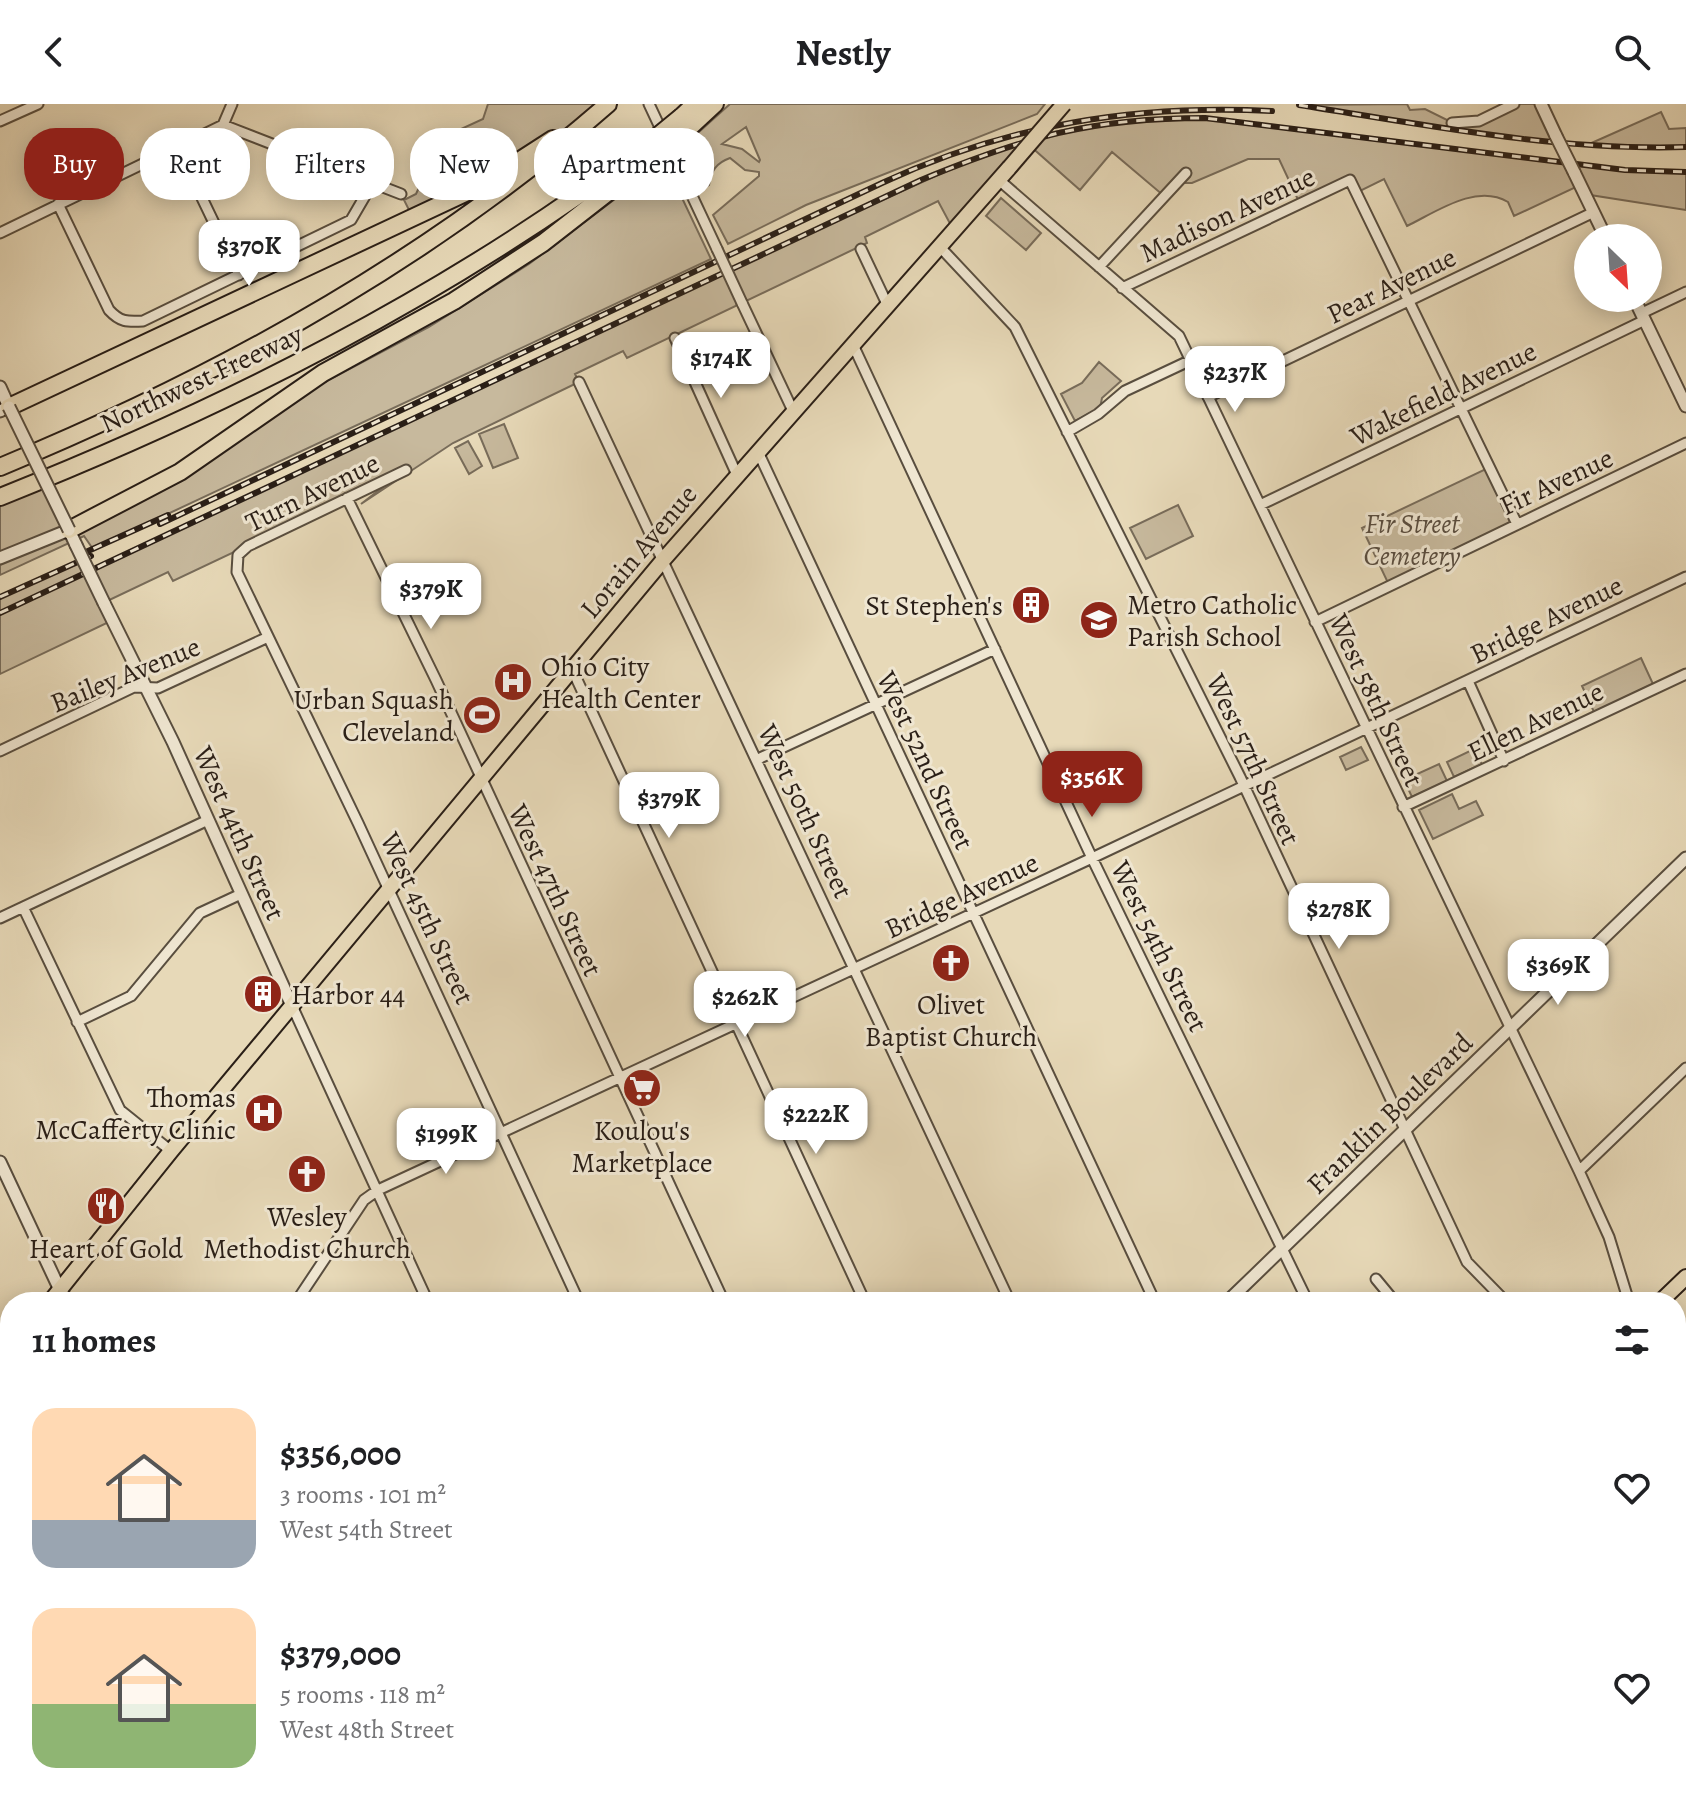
<!DOCTYPE html>
<html lang="en">
<head>
<meta charset="utf-8">
<style>
  :root { --surface:#fff; --page:#f2f2f2; --text:#202124; --muted:#757577; --accent:#8f2418 }
  body { margin:0; font-family:Alegreya,serif; background:var(--page); color:var(--text); height:100vh; display:flex; flex-direction:column; font-size:30px; white-space:nowrap }
  * { box-sizing:border-box; margin:0 }
  p { font-size:26px; color:var(--muted) }
  .icon { flex:none; width:44px; height:44px; fill:none; stroke:currentColor; stroke-width:2; stroke-linecap:round; stroke-linejoin:round }
  .map { position:relative; flex:1; overflow:hidden }
  .side { position:absolute; left:0px; top:1188px; width:1686px; height:512px; display:flex; flex-direction:column; background:var(--surface); border-radius:32px 32px 0 0; box-shadow:0 4px 20px #0003 }
  .side>* { flex:none }
  .guide { position:absolute; left:24px; top:24px; width:800px; height:72px; display:flex; gap:16px }
  .needle { width:52px; rotate:155deg }
  .buttons { position:absolute; left:1574px; top:120px; display:grid; gap:16px }
  .buttons a { display:grid; place-items:center; width:88px; height:88px; border-radius:50%; background:var(--surface); box-shadow:0 4px 20px #0003; font-size:40px }
  .price { position:absolute; translate:-50% -68px; padding:0 18px; border-radius:16px; background:#fff; color:#222; font-size:26px; line-height:52px; filter:drop-shadow(0 2px 4px #0008) }
  .price::after { content:''; position:absolute; left:50%; top:48px; width:24px; height:18px; margin-left:-12px; background:inherit; clip-path:polygon(0 0,100% 0,50% 100%) }
  .price.active { background:var(--accent); color:#fff }
  ul { padding:0; list-style:none }
  li { display:flex; align-items:center; gap:24px; height:200px; padding:0 32px }
  li span { display:grid; place-items:center; flex:none; width:224px; height:160px; border-radius:24px; color:#555 }
  li>.icon { margin-inline-start:auto }
  span .icon { width:96px; height:96px; fill:#fffc; stroke-width:1 }
  li b { font-size:34px }
  h2 { display:flex; justify-content:space-between; align-items:center; height:96px; padding:0 32px; font-size:34px }
  .pill { padding:0 28px; border-radius:32px; background:var(--surface); box-shadow:0 4px 20px #0003; font-size:28px; line-height:72px }
  .pill.active { background:var(--accent); color:#fff }
  header { display:flex; justify-content:space-between; align-items:center; height:104px; padding:0 32px; background:var(--surface); font-size:36px; font-weight:600 }
  .map>svg:first-child { display:block }
  .green { fill:#c7b99d; stroke:#786c5a; stroke-width:2; fill-rule:evenodd }
  .lines { fill:none; stroke-linecap:round; stroke-linejoin:round }
  .minor-casing { stroke:#594e3f; stroke-width:13 }
  .tertiary-casing { stroke:#594e3f; stroke-width:15 }
  .primary-casing { stroke:#2a1f17; stroke-width:18 }
  .motorway-casing { stroke:#2a1f17; stroke-width:20 }
  .minor { stroke:#efe6d1; stroke-width:9 }
  .tertiary { stroke:#efe6d1; stroke-width:11 }
  .primary { stroke:#e7d9b8; stroke-width:14 }
  .motorway { stroke:#e7d9b8; stroke-width:16 }
  .rail-casing { stroke:#2a1f17; stroke-width:6 }
  .rail { stroke:#efe6d1; stroke-width:3; stroke-dasharray:9; stroke-linecap:butt }
  .minor-bridge-casing { stroke:#594e3f; stroke-width:13; stroke-linecap:butt }
  .tertiary-bridge-casing { stroke:#594e3f; stroke-width:15; stroke-linecap:butt }
  .primary-bridge-casing { stroke:#2a1f17; stroke-width:18; stroke-linecap:butt }
  .motorway-bridge-casing { stroke:#2a1f17; stroke-width:20; stroke-linecap:butt }
  .minor-bridge { stroke:#efe6d1; stroke-width:9 }
  .tertiary-bridge { stroke:#efe6d1; stroke-width:11 }
  .primary-bridge { stroke:#e7d9b8; stroke-width:14 }
  .motorway-bridge { stroke:#e7d9b8; stroke-width:16 }
  .labels { text-anchor:middle; stroke-width:6; stroke-linejoin:round; paint-order:stroke }
  .street-label { font-size:28px; fill:#2a1f17; stroke:#efe6d1 }
  .park-label { font-size:28px; font-style:italic; fill:#594d3f; stroke:#efe6d1 }
  .poi-label { font-size:28px; fill:#2a1f17; stroke:#efe6d1 }
</style>
</head>
<body>
<header><svg class="icon" aria-label="back" viewBox="0 0 24 24"><path d="M15 5l-7 7 7 7"/></svg>Nestly<svg class="icon" aria-label="search" viewBox="0 0 24 24"><circle cx="10" cy="10" r="6"/><path d="M15 15l6 6"/></svg></header>
<div class="map">
<svg width="1686" height="1700" viewBox="0 0 1686 1700">
  <rect width="100%" height="100%" fill="#e7d9b8"/>
  <filter id="stains"><feTurbulence type="fractalNoise" baseFrequency=".0025" numOctaves="4"/><feColorMatrix values="0 0 0 0 .2 0 0 0 0 .09 0 0 0 0 .02 0 0 0 .5 -.17"/></filter>
  <radialGradient id="worn" r=".72"><stop offset=".6" stop-color="#630" stop-opacity="0"/><stop offset="1" stop-color="#630" stop-opacity=".3"/></radialGradient>
  <path class="green" d="M488,0H608L529,52L413,114L404,96L416,90L429,62L446,53L461,25L483,15Z
    M730,0H1045L1037,10L806,101L728,140L713,111L759,72V68L745,66L730,54C716,59 711,67 709,81L682,94L711,155L93,445L84,432L0,471V461L23,448L182,377L304,289L429,223L529,160L664,58L678,86L695,78L700,56L688,62L680,45ZM746,23L760,56L759,58L742,45L722,40Z
    M1407,0L1410,6L1425,5L1453,19L1466,18L1514,0H1541L1559,38L1467,28L1303,1Z
    M1661,8L1669,25L1686,24V43L1587,41Z
    M1205,14L1625,66L1686,68V106L1584,90L1580,81L1514,112L1508,98C1476,79 1436,108 1407,122L1384,75L1356,89L1351,77L1300,100L1279,55H1248L1192,79H1177L1164,92L1112,48L1080,86L1029,41L954,127L938,97L865,133L867,139L627,254L623,247L575,270L579,278L453,339L361,400L401,369L173,477L168,468L105,498L113,516L0,570V493L84,456L89,466L709,174L989,48L1044,30L1088,21Z
    M1001,94L1041,129L1026,146L986,112Z
    M1099,258L1121,277L1102,294L1100,304L1075,317L1061,290L1082,279Z
    M504,320L518,354L493,364L479,330Z
    M468,337L482,362L469,370L455,344Z
    M1490,363L1517,420L1389,481L1362,424Z
    M45,375L69,426L0,454V393Z
    M1178,401L1193,432L1146,455L1130,424Z
    M1641,554L1653,580L1594,608L1582,582Z
    M1361,643L1368,656L1346,666L1340,653Z
    M1474,645L1482,660L1454,673L1447,658Z
    M1439,660L1447,677L1412,693L1404,676Z
    M1452,690L1459,705L1476,697L1483,711L1433,735L1419,706Z
    M0,1515L10,1521V1629L0,1644Z
    M78,1690H99L113,1699L63,1700L67,1693L74,1697Z"/>
  <g class="lines">
    <g class="minor-casing">
      <path id="minor" d="M649,0L717,145
        M0,17L38,0
        M1452,19L1479,17L1514,0
        M223,21L232,0
        M177,42L239,171
        M999,76L1179,232L1579,1067L1609,1133L1629,1198
        M58,100L109,206C120,218 127,218 143,217L351,116L372,80
        M0,129L223,21L401,90
        M940,143L1015,223L1240,673L1467,1158L1506,1198
        M861,145L888,202
        M1099,163L1186,69
        M1122,184L1350,76L1517,420
        M742,199L794,309
        M1642,209L1686,188
        M675,234L737,371
        M854,243L1092,754L1308,1198
        M579,278L1010,1198
        M1208,293L1594,108
        M1067,328L1098,310L1125,287L1191,256
        M759,350L1155,1198
        M406,366L248,442L238,451L237,468L358,719L579,1198
        M347,394L436,576L724,1198
        M1260,401L1645,216
        M1315,518L1686,339
        M572,565L865,1198
        M1468,577L1504,657
        M0,647L134,583L158,584L266,534
        M758,655L995,545
        M1403,703L1686,570
        M23,803L120,1006L171,1047
        M0,814L208,716
        M293,904L428,1198
        M77,918L131,892L200,809L241,790
        M1579,1067L1686,964
        M1376,1175L1395,1198
        M60,1186L71,1198
        M296,1198L364,1096L378,1086L1092,754L1686,473
        M1676,1311L1686,1332
        M1676,1369L1686,1360
        M0,1515L10,1521
        M1676,1552L1686,1542
        M0,1644L10,1629
        M262,1690L269,1700
        M660,1690L665,1700
        M1093,1690L1097,1700
        M1570,1690L1574,1700
        M127,1700L134,1690
        M293,1700L314,1690
        M616,1700L637,1690
        M940,1700L951,1690
        M1331,1700L1342,1690
        M1524,1700L1534,1690"/>
    </g>
    <g class="tertiary-casing">
      <path id="tertiary" d="M1541,0L1556,32
        M1574,68L1606,134
        M1634,194L1686,302
        M0,283L9,303L0,307
        M0,454L69,426L76,441
        M104,499L173,638L293,904
        M0,1058L60,1186
        M1227,1198L1686,754
        M806,1690L811,1700
        M1189,1690L1194,1700
        M708,1700L718,1690"/>
    </g>
    <g class="primary-casing">
      <path id="primary" d="M50,1198L171,1047L664,455L1009,64
        M1660,1198L1686,1173
        M0,1258L10,1246
        M1140,1700L1150,1690"/>
    </g>
    <g class="motorway-casing">
      <path id="motorway" d="M681,13L695,0
        M687,26L715,0
        M9,303L480,82L553,35
        M0,363C218,273 430,156 608,0
        M0,393C226,303 447,192 642,45
        M69,426L180,368L323,269L454,197L543,139L647,58"/>
    </g>
    <use href="#minor" class="minor"/>
    <use href="#tertiary" class="tertiary"/>
    <use href="#primary" class="primary"/>
    <use href="#motorway" class="motorway"/>
    <g class="rail-casing">
      <path id="rail" d="M1299,1C1427,21 1556,47 1686,43
        M160,420L882,79C1006,21 1134,0 1272,7
        M77,452L168,411
        M0,493L91,452
        M0,509L921,76C1025,33 1091,14 1205,14L1625,66L1686,68"/>
    </g>
    <use href="#rail" class="rail"/>
    <g class="minor-bridge-casing">
      <path id="minor-bridge" d="M717,145L742,199"/>
    </g>
    <g class="tertiary-bridge-casing">
      <path id="tertiary-bridge" d="M1556,32L1574,68
        M9,303L69,426
        M76,441L104,499"/>
    </g>
    <g class="primary-bridge-casing">
      <path id="primary-bridge" d="M1009,64L1064,0"/>
    </g>
    <g class="motorway-bridge-casing">
      <path id="motorway-bridge" d="M642,45L681,13
        M647,58L687,26"/>
    </g>
    <use href="#minor-bridge" class="minor-bridge"/>
    <use href="#tertiary-bridge" class="tertiary-bridge"/>
    <use href="#primary-bridge" class="primary-bridge"/>
    <use href="#motorway-bridge" class="motorway-bridge"/>
  </g>
  <defs>
    <g id="building-disc" transform="scale(2)"><circle r="9.5" fill="#8f2418" stroke="#efe6d1"/><path d="M-4-6H4V6H1V3H-1V6H-4ZM-2.5-4.3h1.7v1.8h-1.7ZM.8-4.3h1.7v1.8H.8ZM-2.5-1h1.7V.8h-1.7ZM.8-1h1.7V.8H.8Z" fill="#fff"/></g>
    <g id="school-disc" transform="scale(2)"><circle r="9.5" fill="#8f2418" stroke="#efe6d1"/><path d="M0-5L7-2L0 1L-7-2ZM-4 1L0 2.5L4 1V4Q0 6-4 4Z" fill="#fff"/></g>
    <g id="hospital-disc" transform="scale(2)"><circle r="9.5" fill="#8f2418" stroke="#efe6d1"/><path d="M-5-5h3v3.5h4V-5h3V5h-3V1.5h-4V5h-3Z" fill="#fff"/></g>
    <g id="stadium-disc" transform="scale(2)"><circle r="9.5" fill="#8f2418" stroke="#efe6d1"/><path d="M0-5a6.5 5 0 1 0 0 10a6.5 5 0 1 0 0-10ZM-3.5-1.8h7v3.6h-7Z" fill="#fff"/></g>
    <g id="church-disc" transform="scale(2)"><circle r="9.5" fill="#8f2418" stroke="#efe6d1"/><path d="M-1.2-6h2.4v3.5h3.3v2.4h-3.3V6h-2.4V-.1h-3.3v-2.4h3.3Z" fill="#fff"/></g>
    <g id="supermarket-disc" transform="scale(2)"><circle r="9.5" fill="#8f2418" stroke="#efe6d1"/><path d="M-6-5.5h2.5l.6 2H6L4.5 2H-2.5L-4.4-4H-6ZM-1.5 3.2a1.3 1.3 0 1 0 .1 0ZM3 3.2a1.3 1.3 0 1 0 .1 0Z" fill="#fff"/></g>
    <g id="restaurant-disc" transform="scale(2)"><circle r="9.5" fill="#8f2418" stroke="#efe6d1"/><path d="M-5-6h1v4h1v-4h1v4h1v-4h1v5L-1.5 .5V6h-2V.5L-5-1ZM5-6V6H3V1.5H1.5Q1.5-4 5-6Z" fill="#fff"/></g>
  </defs>
  <g fill-rule="evenodd">
    <use href="#building-disc" x="1031" y="501"/>
    <use href="#school-disc" x="1099" y="516"/>
    <use href="#hospital-disc" x="513" y="578"/>
    <use href="#stadium-disc" x="482" y="611"/>
    <use href="#church-disc" x="951" y="859"/>
    <use href="#building-disc" x="263" y="890"/>
    <use href="#supermarket-disc" x="642" y="984"/>
    <use href="#hospital-disc" x="264" y="1009"/>
    <use href="#church-disc" x="307" y="1070"/>
    <use href="#restaurant-disc" x="106" y="1102"/>
  </g>
  <g class="labels">
    <g class="street-label">
      <text transform="translate(1227 110) rotate(-25)" y="10">Madison Avenue</text>
      <text transform="translate(1391 181) rotate(-26)" y="10">Pear Avenue</text>
      <text transform="translate(201 274) rotate(-25)" y="10">Northwest Freeway</text>
      <text transform="translate(1443 289) rotate(-26)" y="10">Wakefield Avenue</text>
      <text transform="translate(1556 377) rotate(-25)" y="10">Fir Avenue</text>
      <text transform="translate(312 388) rotate(-26)" y="10">Turn Avenue</text>
      <text transform="translate(638 447) rotate(-50)" y="10">Lorain Avenue</text>
      <text transform="translate(1546 515) rotate(-26)" y="10">Bridge Avenue</text>
      <text transform="translate(125 570) rotate(-22)" y="10">Bailey Avenue</text>
      <text transform="translate(1377 596) rotate(65)" y="10">West 58th Street</text>
      <text transform="translate(1535 617) rotate(-26)" y="10">Ellen Avenue</text>
      <text transform="translate(1254 655) rotate(65)" y="10">West 57th Street</text>
      <text transform="translate(926 656) rotate(65)" y="10">West 52nd Street</text>
      <text transform="translate(806 707) rotate(65)" y="10">West 50th Street</text>
      <text transform="translate(240 729) rotate(66)" y="10">West 44th Street</text>
      <text transform="translate(556 786) rotate(65)" y="10">West 47th Street</text>
      <text transform="translate(961 791) rotate(-25)" y="10">Bridge Avenue</text>
      <text transform="translate(428 814) rotate(65)" y="10">West 45th Street</text>
      <text transform="translate(1160 842) rotate(64)" y="10">West 54th Street</text>
      <text transform="translate(1389 1009) rotate(-44)" y="10">Franklin Boulevard</text>
    </g>
    <g class="park-label">
      <text x="1412" y="429">Fir Street<tspan x="1412" dy="32">Cemetery</tspan></text>
    </g>
    <g class="poi-label">
      <text x="1127" y="510" text-anchor="start">Metro Catholic<tspan x="1127" dy="32">Parish School</tspan></text>
      <text x="1003" y="511" text-anchor="end">St Stephen's</text>
      <text x="541" y="572" text-anchor="start">Ohio City<tspan x="541" dy="32">Health Center</tspan></text>
      <text x="454" y="605" text-anchor="end">Urban Squash<tspan x="454" dy="32">Cleveland</tspan></text>
      <text x="291" y="900" text-anchor="start">Harbor 44</text>
      <text x="951" y="910">Olivet<tspan x="951" dy="32">Baptist Church</tspan></text>
      <text x="236" y="1003" text-anchor="end">Thomas<tspan x="236" dy="32">McCafferty Clinic</tspan></text>
      <text x="642" y="1036">Koulou's<tspan x="642" dy="32">Marketplace</tspan></text>
      <text x="307" y="1122">Wesley<tspan x="307" dy="32">Methodist Church</tspan></text>
      <text x="106" y="1154">Heart of Gold</text>
    </g>
  </g>
  <rect width="100%" height="100%" filter="url(#stains)"/>
  <rect width="100%" height="100%" fill="url(#worn)"/>
</svg>
<div class="buttons">
<a><svg class="needle" viewBox="-14 -14 28 28"><path d="M0-13l5 13h-10z" fill="#e53935"/><path d="M0 13l5-13h-10z" fill="#757577"/></svg></a>
</div>
<b class="price" style="left:249px;top:184px">$370K</b>
<b class="price" style="left:721px;top:296px">$174K</b>
<b class="price" style="left:1235px;top:310px">$237K</b>
<b class="price" style="left:431px;top:527px">$379K</b>
<b class="price active" style="left:1092px;top:715px">$356K</b>
<b class="price" style="left:669px;top:736px">$379K</b>
<b class="price" style="left:1339px;top:847px">$278K</b>
<b class="price" style="left:1558px;top:903px">$369K</b>
<b class="price" style="left:745px;top:935px">$262K</b>
<b class="price" style="left:816px;top:1052px">$222K</b>
<b class="price" style="left:446px;top:1072px">$199K</b>
<div class="guide">
<a class="pill active">Buy</a>
<a class="pill">Rent</a>
<a class="pill">Filters</a>
<a class="pill">New</a>
<a class="pill">Apartment</a>
</div>
<section class="side">
<h2>11 homes<svg class="icon" aria-label="filters" viewBox="0 0 24 24"><path d="M4 7h16M4 17h16"/><circle cx="9" cy="7" r="2"/><circle cx="15" cy="17" r="2"/></svg></h2>
<ul>
<li><span style="background:linear-gradient(#ffd9b3 70%,#9aa5b1 0)"><svg class="icon" aria-label="home" viewBox="0 0 24 24"><path d="M3 11l9-7 9 7M6 9v11h12V9"/></svg></span><div><b>$356,000</b><p>3 rooms · 101 m²</p><p>West 54th Street</p></div><svg class="icon" aria-label="heart" viewBox="0 0 24 24"><path d="M12 20l-8-8c-3-5 5-10 8-4 3-6 11-1 8 4z"/></svg></li>
<li><span style="background:linear-gradient(#ffd9b3 60%,#8fb573 0)"><svg class="icon" aria-label="home" viewBox="0 0 24 24"><path d="M3 11l9-7 9 7M6 9v11h12V9"/></svg></span><div><b>$379,000</b><p>5 rooms · 118 m²</p><p>West 48th Street</p></div><svg class="icon" aria-label="heart" viewBox="0 0 24 24"><path d="M12 20l-8-8c-3-5 5-10 8-4 3-6 11-1 8 4z"/></svg></li>
</ul>
</section>
</div>
</body>
</html>
